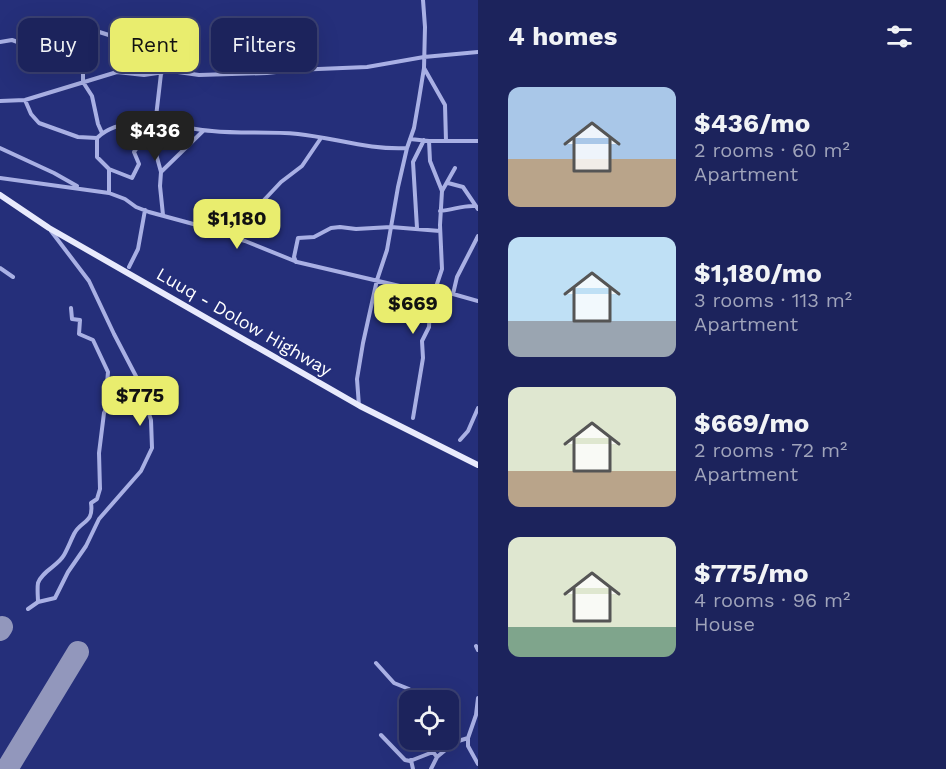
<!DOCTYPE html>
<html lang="en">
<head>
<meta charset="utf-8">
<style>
  :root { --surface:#1c235c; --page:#252b62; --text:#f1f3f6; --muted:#a0a4bb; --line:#3a4072; --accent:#e9ed6e }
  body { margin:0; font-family:"Work Sans",sans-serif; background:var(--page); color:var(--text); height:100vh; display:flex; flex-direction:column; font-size:22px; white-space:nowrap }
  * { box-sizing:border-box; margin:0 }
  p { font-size:20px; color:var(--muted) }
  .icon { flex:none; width:33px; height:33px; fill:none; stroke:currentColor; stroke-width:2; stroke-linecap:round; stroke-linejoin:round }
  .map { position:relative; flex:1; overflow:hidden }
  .panel { display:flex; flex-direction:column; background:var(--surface); width:468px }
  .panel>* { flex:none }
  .top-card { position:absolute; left:18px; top:18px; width:369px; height:54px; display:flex; gap:12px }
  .fabs { position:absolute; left:399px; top:690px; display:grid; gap:12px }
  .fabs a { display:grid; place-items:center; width:60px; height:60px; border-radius:12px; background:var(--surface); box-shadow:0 6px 24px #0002,0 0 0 2px var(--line); font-size:30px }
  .price { position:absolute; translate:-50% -51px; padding:0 14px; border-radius:12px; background:var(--accent); color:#111; font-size:20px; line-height:39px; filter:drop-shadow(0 2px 3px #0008) }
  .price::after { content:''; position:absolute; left:50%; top:36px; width:18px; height:14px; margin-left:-9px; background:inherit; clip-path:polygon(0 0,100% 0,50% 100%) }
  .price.current { background:#222; color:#fff }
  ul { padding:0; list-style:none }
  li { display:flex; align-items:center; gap:18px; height:150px; padding:0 30px }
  li span { display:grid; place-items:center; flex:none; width:168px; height:120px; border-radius:12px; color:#555 }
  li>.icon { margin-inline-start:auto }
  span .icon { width:72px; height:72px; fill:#fffc; stroke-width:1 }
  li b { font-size:26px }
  h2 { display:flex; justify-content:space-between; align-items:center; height:72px; padding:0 30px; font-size:26px }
  .tag { padding:0 21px; border-radius:12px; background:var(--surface); box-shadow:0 6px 24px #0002,0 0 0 2px var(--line); font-size:21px; line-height:54px }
  .tag.current { background:var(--accent); color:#111 }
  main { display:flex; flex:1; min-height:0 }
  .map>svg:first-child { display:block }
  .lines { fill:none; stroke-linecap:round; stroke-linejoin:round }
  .runway { stroke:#9297bc; stroke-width:22 }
  .minor { stroke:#a9b0e4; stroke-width:4 }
  .primary { stroke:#e8eafc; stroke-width:6 }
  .labels { text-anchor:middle; stroke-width:4.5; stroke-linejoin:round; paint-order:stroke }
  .street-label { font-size:18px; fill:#fff; stroke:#252f7a }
</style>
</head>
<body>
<main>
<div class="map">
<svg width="478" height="769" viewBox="0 0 478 769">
  <rect width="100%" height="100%" fill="#252f7a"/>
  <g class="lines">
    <path class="runway" d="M0,630L2,627
      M7,769L78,652"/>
    <path class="minor" d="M77,25L112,36L132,52L160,61L162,65L153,143L161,172
      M0,42L12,40L23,44L32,52L54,55L80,64L83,73V82L92,96L98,124L102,133
      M424,68L445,105L446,141
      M25,100L31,114L39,123L78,137L97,138C125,111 178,128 212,131C240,134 269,131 298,134C335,138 369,150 407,148
      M0,101L25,100L117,72L144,75L171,71L199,75L267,73L294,70L367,67L424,57L478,52
      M97,138V157L109,169V193
      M410,139L429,141H478
      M0,148L54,173L77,186
      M109,169L132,178L139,164L134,152C139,143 146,142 155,147
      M0,178L109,193L125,199L136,207L149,212L197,225L245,241L297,262L421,291L453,294L478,301
      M448,183L463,187L478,209
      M442,191L455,168
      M440,211C453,210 463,205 475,206
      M163,215L160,186L161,172L203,131
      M417,228L413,162L424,140
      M240,239L246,232L251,219L265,199L281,182L302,166L321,138
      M296,262L294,257L298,238L314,237L331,228L340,227L356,229L391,227L440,231
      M129,267L138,249L145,210
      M0,268L13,277
      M453,294L457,277L478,236
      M359,406L357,379L363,343L377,280L387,250L398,187L407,148L414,128L419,99L424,68L425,27L423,0
      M413,418L423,358L422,341L429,327L430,305L442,269L440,225L442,191L430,161L429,141
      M460,440L468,431L478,408
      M38,602C38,597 37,589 38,583C42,571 58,566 64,555C67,550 71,540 74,534C81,520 94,524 91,503L97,499L100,489L99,453L104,413L110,401L107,384L108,372L93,340L79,334L80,320L72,319L71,308
      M28,609L38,602L55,598L68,572L86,546L99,519L141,471L152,448L151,420L139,382L114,334L89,281L51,231
      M476,646L478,650
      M376,663L394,683L409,689L412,700
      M478,698L476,715L468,738V746L478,764
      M381,735L405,760L410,761L433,752
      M420,740L419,743L429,747L437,757L431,769
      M437,757L455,742L468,738
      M411,760L413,769"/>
    <path class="primary" d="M0,195L49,228L360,406L478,465"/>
  </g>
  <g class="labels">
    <g class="street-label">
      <text transform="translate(244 322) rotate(30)" y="6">Luuq - Dolow Highway</text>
    </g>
  </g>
</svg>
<div class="fabs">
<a><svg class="icon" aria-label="locate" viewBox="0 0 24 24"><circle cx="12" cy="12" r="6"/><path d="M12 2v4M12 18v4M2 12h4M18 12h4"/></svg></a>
</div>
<b class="price current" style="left:155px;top:162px">$436</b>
<b class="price" style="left:237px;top:250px">$1,180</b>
<b class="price" style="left:413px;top:335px">$669</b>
<b class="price" style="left:140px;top:427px">$775</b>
<div class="top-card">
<a class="tag">Buy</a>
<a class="tag current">Rent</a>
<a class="tag">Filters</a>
</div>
</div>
<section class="panel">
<h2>4 homes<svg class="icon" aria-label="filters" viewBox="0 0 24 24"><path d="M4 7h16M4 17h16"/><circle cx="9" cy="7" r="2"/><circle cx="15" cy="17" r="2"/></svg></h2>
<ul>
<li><span style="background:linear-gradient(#a9c7e8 60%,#b9a48a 0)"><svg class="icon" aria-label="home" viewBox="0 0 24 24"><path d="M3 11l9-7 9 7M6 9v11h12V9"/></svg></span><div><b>$436/mo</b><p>2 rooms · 60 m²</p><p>Apartment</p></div></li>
<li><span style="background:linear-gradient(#bfe0f5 70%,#9aa5b1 0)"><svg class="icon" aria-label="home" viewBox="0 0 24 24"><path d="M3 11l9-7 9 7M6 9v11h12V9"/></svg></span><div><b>$1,180/mo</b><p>3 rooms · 113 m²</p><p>Apartment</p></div></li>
<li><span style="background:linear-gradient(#dfe7d0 70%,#b9a48a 0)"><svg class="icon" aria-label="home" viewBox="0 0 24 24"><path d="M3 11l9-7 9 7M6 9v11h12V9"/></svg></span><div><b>$669/mo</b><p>2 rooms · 72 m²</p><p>Apartment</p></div></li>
<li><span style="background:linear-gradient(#dfe7d0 75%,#7fa58c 0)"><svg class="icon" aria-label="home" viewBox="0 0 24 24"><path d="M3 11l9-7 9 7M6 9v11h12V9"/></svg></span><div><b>$775/mo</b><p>4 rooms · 96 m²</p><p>House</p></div></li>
</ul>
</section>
</main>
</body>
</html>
